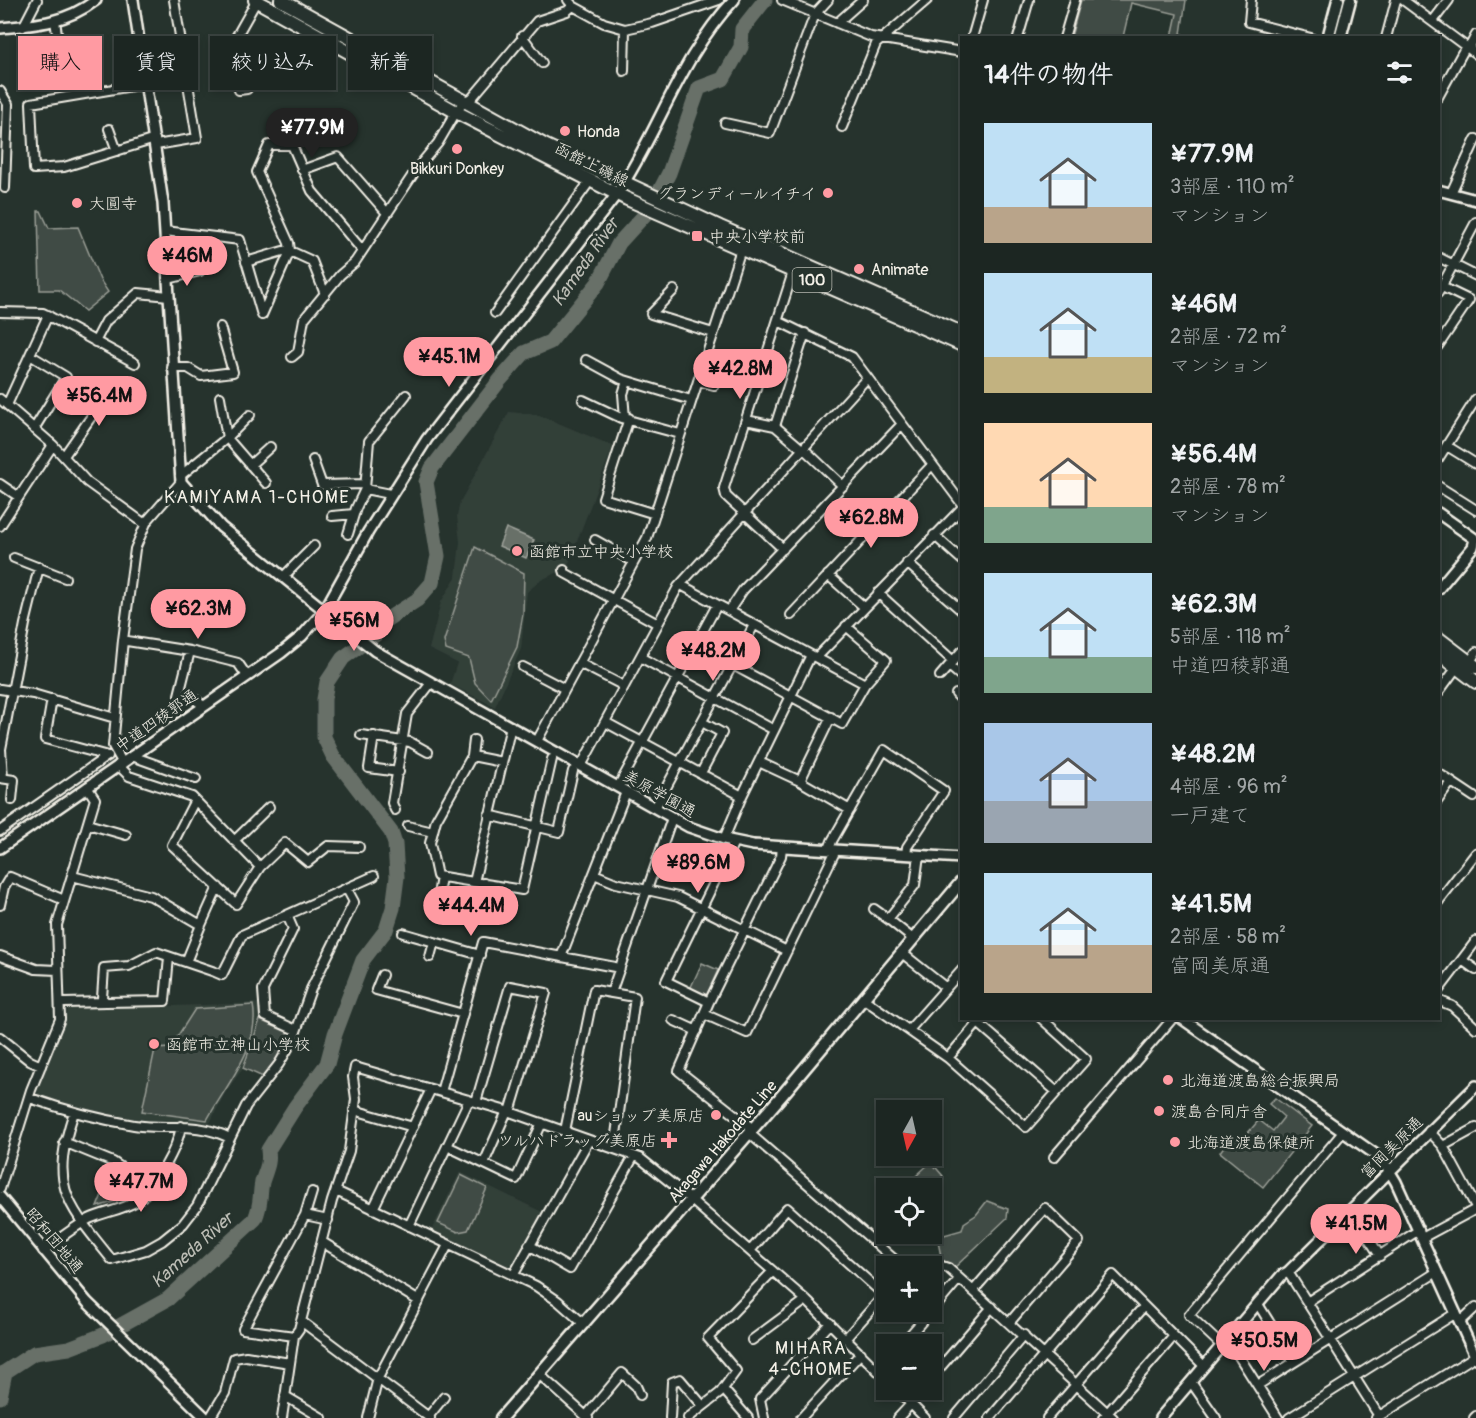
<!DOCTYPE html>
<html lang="ja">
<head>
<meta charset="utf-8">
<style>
  :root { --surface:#1c2622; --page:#252e2a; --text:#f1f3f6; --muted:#a0a5a5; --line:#3a4340; --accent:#ff9aa2 }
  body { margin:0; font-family:Pangolin,"Klee One",sans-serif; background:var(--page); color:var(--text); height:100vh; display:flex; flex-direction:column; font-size:22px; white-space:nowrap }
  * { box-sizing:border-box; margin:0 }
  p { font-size:20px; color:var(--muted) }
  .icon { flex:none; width:33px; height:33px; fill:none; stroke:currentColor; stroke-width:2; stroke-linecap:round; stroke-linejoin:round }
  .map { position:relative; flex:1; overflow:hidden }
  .drawer { position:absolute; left:960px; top:36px; width:480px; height:984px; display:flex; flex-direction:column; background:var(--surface); border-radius:0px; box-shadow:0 3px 9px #0003,0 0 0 2px var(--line) }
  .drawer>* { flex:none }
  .top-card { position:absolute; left:18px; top:36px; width:570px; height:54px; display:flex; gap:12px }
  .needle { width:39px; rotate:188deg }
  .tools { position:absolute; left:876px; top:1100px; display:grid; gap:12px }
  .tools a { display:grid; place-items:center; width:66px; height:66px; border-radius:0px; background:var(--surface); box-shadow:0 3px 9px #0003,0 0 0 2px var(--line); font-size:30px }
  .price { position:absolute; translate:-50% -51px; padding:0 14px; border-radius:21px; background:var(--accent); color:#111; font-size:20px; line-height:39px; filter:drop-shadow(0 2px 3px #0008) }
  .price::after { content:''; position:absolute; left:50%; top:36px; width:18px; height:14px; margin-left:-9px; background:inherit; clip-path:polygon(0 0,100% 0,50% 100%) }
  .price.active { background:#222; color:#fff }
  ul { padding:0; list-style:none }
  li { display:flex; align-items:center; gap:18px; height:150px; padding:0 24px }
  li span { display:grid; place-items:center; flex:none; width:168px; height:120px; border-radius:0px; color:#555 }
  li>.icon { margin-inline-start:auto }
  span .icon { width:72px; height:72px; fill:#fffc; stroke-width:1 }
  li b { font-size:26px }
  h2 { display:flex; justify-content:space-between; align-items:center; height:72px; padding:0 24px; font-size:26px }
  .chip { padding:0 21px; border-radius:0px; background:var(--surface); box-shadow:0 3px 9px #0003,0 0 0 2px var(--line); font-size:21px; line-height:54px }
  .chip.active { background:var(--accent); color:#111 }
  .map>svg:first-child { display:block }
  .built { fill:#333f39 }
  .green { fill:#414b45; stroke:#9a9e96; stroke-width:1.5 }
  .water { fill:#676f68; stroke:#9fa39b; stroke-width:1.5 }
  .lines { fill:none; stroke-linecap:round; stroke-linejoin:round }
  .river { stroke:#676f68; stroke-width:15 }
  .minor-casing { stroke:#f4f1e8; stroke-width:12 }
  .tertiary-casing { stroke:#f4f1e8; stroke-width:14 }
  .secondary-casing { stroke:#f4f1e8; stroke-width:15 }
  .primary-casing { stroke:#f4f1e8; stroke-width:16 }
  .minor { stroke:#26332d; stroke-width:8 }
  .tertiary { stroke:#26332d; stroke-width:9 }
  .secondary { stroke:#26332d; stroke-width:10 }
  .primary { stroke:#26332d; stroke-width:12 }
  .poi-dot { fill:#ff9aa2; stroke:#26332d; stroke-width:2 }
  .labels { text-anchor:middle; stroke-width:6; stroke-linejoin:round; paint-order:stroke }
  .shield { fill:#26332d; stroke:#b6b8b0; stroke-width:1.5 }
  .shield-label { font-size:15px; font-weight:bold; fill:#f4f1e8 }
  .poi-label { font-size:16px; fill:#f4f1e8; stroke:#26332d; text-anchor:start }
  .street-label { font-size:16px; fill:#f4f1e8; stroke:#26332d }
  .water-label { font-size:18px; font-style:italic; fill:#bcbdb5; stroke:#26332d }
  .neighbourhood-label { font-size:18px; letter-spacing:1.5px; fill:#f4f1e8; stroke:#26332d }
</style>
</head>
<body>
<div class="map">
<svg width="1476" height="1418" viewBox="0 0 1476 1418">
  <rect width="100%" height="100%" fill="#26332d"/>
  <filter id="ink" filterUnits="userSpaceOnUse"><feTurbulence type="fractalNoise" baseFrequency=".0167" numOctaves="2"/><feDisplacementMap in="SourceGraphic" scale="12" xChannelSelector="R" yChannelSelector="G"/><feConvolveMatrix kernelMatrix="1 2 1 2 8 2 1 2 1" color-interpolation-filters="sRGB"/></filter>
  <g filter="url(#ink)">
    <path class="built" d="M509,412L539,415L613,446L567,568L541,580L527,592L521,649L495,707L450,684L457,663L429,649L441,602L456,577L460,542L457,516L460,502Z
      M258,1003L260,1019L243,1068L225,1093L210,1123L137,1121L64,1105L40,1097L37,1091L69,1007L117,1008Z
      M460,1172L542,1212L512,1267L431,1231Z"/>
    <path class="green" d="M1081,0H1186L1181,34L1193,37H1172L1177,14L1131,3L1123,37H1071Z
      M38,211H41L49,228L78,227L100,280L108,292L85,311L59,290H40Z
      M475,547L524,573L523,614L517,647L491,700L475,683L469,658L446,650L444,641Z
      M702,963L718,970L706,996L690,989Z
      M253,1005C261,1046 226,1085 207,1120L142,1111L155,1049L170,1048L195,1009Z
      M260,1020L287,1032L289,1035L278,1057L263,1077L243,1068Z
      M1275,1098L1312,1126L1263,1187L1220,1152L1231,1136L1240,1142L1259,1120L1273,1131L1284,1117L1269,1104Z
      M931,1162L943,1176L927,1188L916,1176Z
      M113,1168L140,1186L139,1190L126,1198L97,1207Z
      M461,1175L487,1188L468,1230L458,1232L438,1223Z
      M987,1201L1008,1209L1007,1218L955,1267L942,1261L937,1237L962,1230L964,1223L976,1215Z"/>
    <path class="water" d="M506,528L534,540L526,558L499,546Z"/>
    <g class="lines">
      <path class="river" d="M0,1397L5,1372L34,1353L69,1348L103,1335L168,1299L255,1219C262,1203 259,1197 262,1182C266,1169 270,1164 268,1150L295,1107L327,1064L335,1034L363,960L386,930L393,908L397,877L395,844L391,832L333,756L324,737V699L327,682L343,658L375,635L386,620L417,600L432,583L438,556L426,482L432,468L500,380L524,353L550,342L598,283L619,243L651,208L669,173L699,88L723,79L741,47L742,29L765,0"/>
      <g class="minor-casing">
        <path id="minor" d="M568,0L573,6L604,23L625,29L652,23L719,0
          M782,0L871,37L962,52
          M1251,0L1249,22L1311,38
          M1403,0L1476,54
          M55,21L63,72
          M1433,21L1449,0
          M837,23L863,0
          M23,27L37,0
          M522,36L542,63
          M972,38L983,0
          M1018,38L1029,0
          M1064,38L1075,0
          M1386,38L1396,0
          M1469,48L1476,35
          M624,71L625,29
          M144,84L31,103L34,169L64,167L155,139
          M247,89L239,90L231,46L257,0
          M0,91L8,104L5,188
          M1438,97L1466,46
          M725,123L770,133L815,14L828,0
          M842,127L876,44L927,0
          M109,129L117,151
          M156,145L197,138L174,0
          M302,170L338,157L387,213
          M1451,193L1476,139
          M165,231L240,240L262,315
          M1438,257L1476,276
          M246,262L283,251H290L312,261L325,294
          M168,279L200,271
          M674,290L651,314L713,333
          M1438,293L1476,222
          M0,312L43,313L135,363
          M495,313L590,181
          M262,315L290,251L289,243L257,172L269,145H292L312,191L362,250
          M778,321L852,357L962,504
          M95,342L106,321L138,293L169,296
          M1438,346L1469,300L1442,287
          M30,355L66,377L34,429
          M292,357L298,352L304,319L340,275L355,262L418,167L438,143L456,112L464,102L472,98L537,21L567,11L573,6
          M586,360L621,379L691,400
          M172,368H188L201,376L233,372L220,327
          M698,381L714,385
          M220,397L227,438
          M0,399L53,445L87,482L145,524
          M583,400L621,418L680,434
          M7,405L48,315
          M625,418L623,394L627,381
          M629,418L603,498L655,514
          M746,420L775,426L805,333
          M775,426L802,449
          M227,438L250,415
          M1447,446L1476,464
          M803,448L843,486
          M64,456L114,384
          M1438,459L1476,399
          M313,460L322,485L365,484
          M250,465L270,447
          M180,476L227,438L266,483
          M0,484L19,497
          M1438,486L1476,510
          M365,489L390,494
          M332,516L354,514
          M0,526L53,445
          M348,534L356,508L365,489L369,441L406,395
          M934,535L962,560
          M595,540L634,562
          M783,549L726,496L724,488L793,272
          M14,558L65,578
          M907,563L962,611
          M564,570L565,573L658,624
          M828,575L864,607
          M283,577L314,546
          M681,585L865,684
          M878,593L953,661L962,651
          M729,611L743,590L902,424
          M791,615L932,465
          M127,641L190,651L238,663L247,676
          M190,651L179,695L194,699L204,706
          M640,657L774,730
          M817,657L962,508
          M579,663L624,686
          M733,665L842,724L865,684L886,660L846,626
          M949,666L962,677
          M523,667L565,689
          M940,676L953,661
          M0,689L33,694L115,718
          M1438,693L1457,667L1470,662L1476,652
          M956,694L962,700
          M52,699L45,739L108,756
          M605,722L742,796
          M361,735L410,742L428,752
          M374,736L369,768L399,772
          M537,741L647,538L742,246
          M132,756L196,779
          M472,756L474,740
          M122,762L113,746L123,640L135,549L147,521L181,482
          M502,762L472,756L436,820L430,843L437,876L522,890L552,759
          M759,762L800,781L850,810
          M118,765L129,776L192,797L260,867
          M581,766L678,587L867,378
          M701,773L722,733L702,722
          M1438,773L1474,797
          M0,778L14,780L12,800
          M3,778L1,749L25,624L39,567
          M800,781L831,717
          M618,787L717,605
          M195,800L172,845L236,904L260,867L285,843L308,862L328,846L359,847
          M1438,800L1451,782
          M655,808L754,625
          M395,810L392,803L407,714L431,683
          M489,815L559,832L573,771
          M91,825L126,835
          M408,826L433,832
          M0,831L106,757
          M724,839L742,796L811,655
          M234,841L269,807
          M829,849L832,841L884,750L944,791L907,847L906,854
          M594,874L616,883L678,897L787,951
          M76,877L151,896L201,925L218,887
          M474,882L511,726
          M437,901L441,877
          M1438,902L1476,853
          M0,905L4,887L10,877L64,900
          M479,906L484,883
          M874,909L888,919
          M287,915L293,929L263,990L265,1016L296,1030
          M403,933L480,955
          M913,939L888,919L915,885L919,855
          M902,953L946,988
          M0,956L36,969L57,970
          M169,957L165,1001L106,1002L102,998L104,968L129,966L156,952L215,972L222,975L242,935L374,876
          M430,957L434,942
          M561,957L626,792
          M1462,960L1476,970
          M186,962L201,925
          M382,975L376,990L463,1014
          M1438,991L1476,941
          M611,993L672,818
          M864,999L948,1058L1026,1127L1086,1059L1041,1018
          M1438,1000L1452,1006L1476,1028
          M709,1002L666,981L734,842
          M64,1003L106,1002
          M704,1014L747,1033L836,850
          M673,1020L697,1031
          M978,1023L1057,1092
          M909,1030L962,970
          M0,1037L30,1061L41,1066
          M948,1058L982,1018
          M441,1092L483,942L620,968
          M30,1098C64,1110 98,1119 134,1125C171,1131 193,1120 230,1138
          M476,1102L510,986L546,993L510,1112
          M354,1110L413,1127
          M74,1112C49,1187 66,1203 112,1260L146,1250L162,1241L183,1224L197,1206L246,1106L279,1064L293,1040L311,989L354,902L347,889
          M753,1129L679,1071L709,1002L781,856L782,847
          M565,1131L594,990L635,997L614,1149
          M1429,1131L1443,1146L1476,1128
          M749,1133L902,1266
          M64,1142L113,1162L151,1188
          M447,1146L516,1179L542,1123
          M1443,1146L1476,1207
          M1054,1157L1173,1018
          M484,1163L507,1111
          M0,1189L31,1090L60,1019L57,925L95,799L87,787
          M336,1191L536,1286L558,1301L584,1324
          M373,1209L431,1089
          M1350,1209L1380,1256
          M305,1215L312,1192
          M409,1226L469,1100
          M1422,1238L1476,1209
          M322,1242L419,1301
          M529,1245L570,1269L634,1156
          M43,1251C58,1240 72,1228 89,1219C104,1212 122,1210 137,1201C155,1189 178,1147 181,1126
          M750,1251L787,1208L884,1295L846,1338
          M924,1266L936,1264L948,1268L1113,1418
          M1288,1272L1379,1416
          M514,1274L589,1140
          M973,1291L1045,1208L1079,1241L1009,1323
          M1307,1302L1419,1230
          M1258,1304L1294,1362
          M932,1311L959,1279
          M301,1321L430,1418
          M1460,1322L1476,1307
          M294,1336L243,1329L305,1215L328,1220
          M1228,1339L1278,1418
          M752,1340L806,1300
          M902,1344L931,1311
          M1222,1346L1189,1315L1343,1132
          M879,1371L886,1362
          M540,1375L588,1418
          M932,1377L992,1307
          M1191,1382L1216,1418
          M1258,1385L1437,1272
          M723,1389L748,1418
          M896,1389L925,1418
          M285,1396L322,1418
          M909,1402L921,1389
          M586,1416L622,1373L636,1386L640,1395
          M428,1417L444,1397
          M210,1418L225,1393L234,1358L246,1356L290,1363
          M282,1418L294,1336L299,1329L332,1201L349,1151L356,1099L353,1077L355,1067L510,1112L640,1158L681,1191L806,1300L886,1379
          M368,1418L378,1378L448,1245
          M670,1418L672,1382L680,1379L703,1406
          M688,1418L720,1393L736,1371L708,1338L773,1271
          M764,1418L760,1399L830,1323
          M801,1418L861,1353
          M898,1418L911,1404
          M954,1418L1024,1335
          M990,1418L1113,1275L1204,1366
          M1047,1418L1144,1306
          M1103,1418L1174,1336
          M1289,1418L1456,1313
          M1376,1418L1475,1356
          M1474,1418L1476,1416"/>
      </g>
      <g class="tertiary-casing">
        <path id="tertiary" d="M133,0L163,203L181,482L221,527L375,651L689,827L724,839L753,845L962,858
          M0,28C35,25 66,23 96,0
          M1438,190L1476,200
          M1438,513L1475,539L1473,547L1438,589
          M0,848L281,653L302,636L324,611L368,532L427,439L617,194C659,131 680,57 734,0
          M1181,1018L1382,1159L1396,1182L1476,1358
          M0,1197L87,1302L206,1418
          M1160,1418L1282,1275L1288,1272L1476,1086"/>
      </g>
      <g class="secondary-casing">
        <path id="secondary" d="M1328,38L1338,0
          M1340,38L1350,0
          M501,1418L784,1093L962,881"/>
      </g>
      <g class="primary-casing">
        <path id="primary" d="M255,0L460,114L627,199L962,345
          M281,0L546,146L720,227L962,333
          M1438,638L1476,667
          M1438,653L1476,682"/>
      </g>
      <use href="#minor" class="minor"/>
      <use href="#tertiary" class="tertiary"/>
      <use href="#secondary" class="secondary"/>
      <use href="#primary" class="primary"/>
    </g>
  </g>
  <g class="poi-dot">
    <circle cx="565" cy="131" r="6"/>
    <circle cx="457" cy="149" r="6"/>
    <circle cx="828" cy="193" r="6"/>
    <circle cx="77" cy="203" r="6"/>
    <rect x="691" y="230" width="12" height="12" rx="3"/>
    <circle cx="859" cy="269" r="6"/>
    <circle cx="517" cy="551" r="6"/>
    <circle cx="154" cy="1044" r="6"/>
    <circle cx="1168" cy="1080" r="6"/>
    <circle cx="1159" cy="1111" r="6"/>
    <circle cx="716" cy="1115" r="6"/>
    <path d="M666 1131h6v6h6v6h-6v6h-6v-6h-6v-6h6z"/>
    <circle cx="1175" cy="1142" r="6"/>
  </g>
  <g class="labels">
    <rect class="shield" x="792.5" y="268" width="39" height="24" rx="4.5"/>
    <g class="shield-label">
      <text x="812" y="285">100</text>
    </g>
    <g class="poi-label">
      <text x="577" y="137">Honda</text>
      <text x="457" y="174" text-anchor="middle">Bikkuri Donkey</text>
      <text x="816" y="199" text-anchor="end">グランディールイチイ</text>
      <text x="89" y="209">大圓寺</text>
      <text x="709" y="242">中央小学校前</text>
      <text x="871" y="275">Animate</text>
      <text x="529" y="557">函館市立中央小学校</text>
      <text x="166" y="1050">函館市立神山小学校</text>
      <text x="1180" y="1086">北海道渡島総合振興局</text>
      <text x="1171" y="1117">渡島合同庁舎</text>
      <text x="704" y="1121" text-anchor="end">auショップ美原店</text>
      <text x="657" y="1146" text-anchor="end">ツルハドラッグ美原店</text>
      <text x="1187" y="1148">北海道渡島保健所</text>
    </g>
    <g class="street-label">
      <text transform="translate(592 164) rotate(26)" y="6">函館上磯線</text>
      <text transform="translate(156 720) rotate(-35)" y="6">中道四稜郭通</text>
      <text transform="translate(660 793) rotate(29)" y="6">美原学園通</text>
      <text transform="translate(722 1141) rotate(-49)" y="6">Akagawa Hakodate Line</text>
      <text transform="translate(1391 1147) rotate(-45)" y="6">富岡美原通</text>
      <text transform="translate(55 1240) rotate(50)" y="6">昭和団地通</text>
    </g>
    <g class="water-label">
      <text transform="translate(585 262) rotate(-55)" y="6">Kameda River</text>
      <text transform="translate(192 1250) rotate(-42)" y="6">Kameda River</text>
    </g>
    <g class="neighbourhood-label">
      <text x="257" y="503">KAMIYAMA 1-CHOME</text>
      <text x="811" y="1354">MIHARA<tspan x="811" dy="21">4-CHOME</tspan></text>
    </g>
  </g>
</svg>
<div class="tools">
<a><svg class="needle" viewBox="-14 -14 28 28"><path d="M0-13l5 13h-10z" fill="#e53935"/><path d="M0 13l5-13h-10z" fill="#a0a5a5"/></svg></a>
<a><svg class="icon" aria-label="locate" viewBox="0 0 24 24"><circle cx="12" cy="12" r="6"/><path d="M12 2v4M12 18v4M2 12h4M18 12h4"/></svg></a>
<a>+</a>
<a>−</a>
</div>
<b class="price active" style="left:312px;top:159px">¥77.9M</b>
<b class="price" style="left:187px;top:287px">¥46M</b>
<b class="price" style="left:449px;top:388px">¥45.1M</b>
<b class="price" style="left:740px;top:400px">¥42.8M</b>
<b class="price" style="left:99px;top:427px">¥56.4M</b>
<b class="price" style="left:871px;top:549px">¥62.8M</b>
<b class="price" style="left:198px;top:640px">¥62.3M</b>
<b class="price" style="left:354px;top:652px">¥56M</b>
<b class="price" style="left:713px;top:682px">¥48.2M</b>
<b class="price" style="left:698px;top:894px">¥89.6M</b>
<b class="price" style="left:471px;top:937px">¥44.4M</b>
<b class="price" style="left:141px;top:1213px">¥47.7M</b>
<b class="price" style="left:1356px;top:1255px">¥41.5M</b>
<b class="price" style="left:1264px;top:1372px">¥50.5M</b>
<div class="top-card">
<a class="chip active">購入</a>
<a class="chip">賃貸</a>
<a class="chip">絞り込み</a>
<a class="chip">新着</a>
</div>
<section class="drawer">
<h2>14件の物件<svg class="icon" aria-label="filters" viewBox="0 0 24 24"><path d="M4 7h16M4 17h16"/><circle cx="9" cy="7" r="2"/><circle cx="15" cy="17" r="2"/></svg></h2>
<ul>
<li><span style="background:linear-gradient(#bfe0f5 70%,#b9a48a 0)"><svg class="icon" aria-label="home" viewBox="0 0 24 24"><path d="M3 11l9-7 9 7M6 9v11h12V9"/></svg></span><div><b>¥77.9M</b><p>3部屋 · 110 m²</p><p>マンション</p></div></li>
<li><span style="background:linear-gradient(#bfe0f5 70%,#c2b280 0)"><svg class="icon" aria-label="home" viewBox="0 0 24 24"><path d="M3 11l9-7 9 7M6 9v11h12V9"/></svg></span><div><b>¥46M</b><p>2部屋 · 72 m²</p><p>マンション</p></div></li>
<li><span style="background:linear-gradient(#ffd9b3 70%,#7fa58c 0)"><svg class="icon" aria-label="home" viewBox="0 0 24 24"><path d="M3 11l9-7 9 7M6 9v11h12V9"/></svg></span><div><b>¥56.4M</b><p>2部屋 · 78 m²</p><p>マンション</p></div></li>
<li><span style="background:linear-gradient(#bfe0f5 70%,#7fa58c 0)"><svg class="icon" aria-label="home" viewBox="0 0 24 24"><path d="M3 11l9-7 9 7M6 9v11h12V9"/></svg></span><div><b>¥62.3M</b><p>5部屋 · 118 m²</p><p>中道四稜郭通</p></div></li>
<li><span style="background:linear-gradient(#a9c7e8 65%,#9aa5b1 0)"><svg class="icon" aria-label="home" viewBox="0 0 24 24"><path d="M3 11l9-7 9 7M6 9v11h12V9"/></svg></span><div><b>¥48.2M</b><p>4部屋 · 96 m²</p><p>一戸建て</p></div></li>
<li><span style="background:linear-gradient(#bfe0f5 60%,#b9a48a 0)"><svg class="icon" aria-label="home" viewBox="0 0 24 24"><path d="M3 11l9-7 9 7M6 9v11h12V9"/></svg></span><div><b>¥41.5M</b><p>2部屋 · 58 m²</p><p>富岡美原通</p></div></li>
</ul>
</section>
</div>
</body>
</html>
